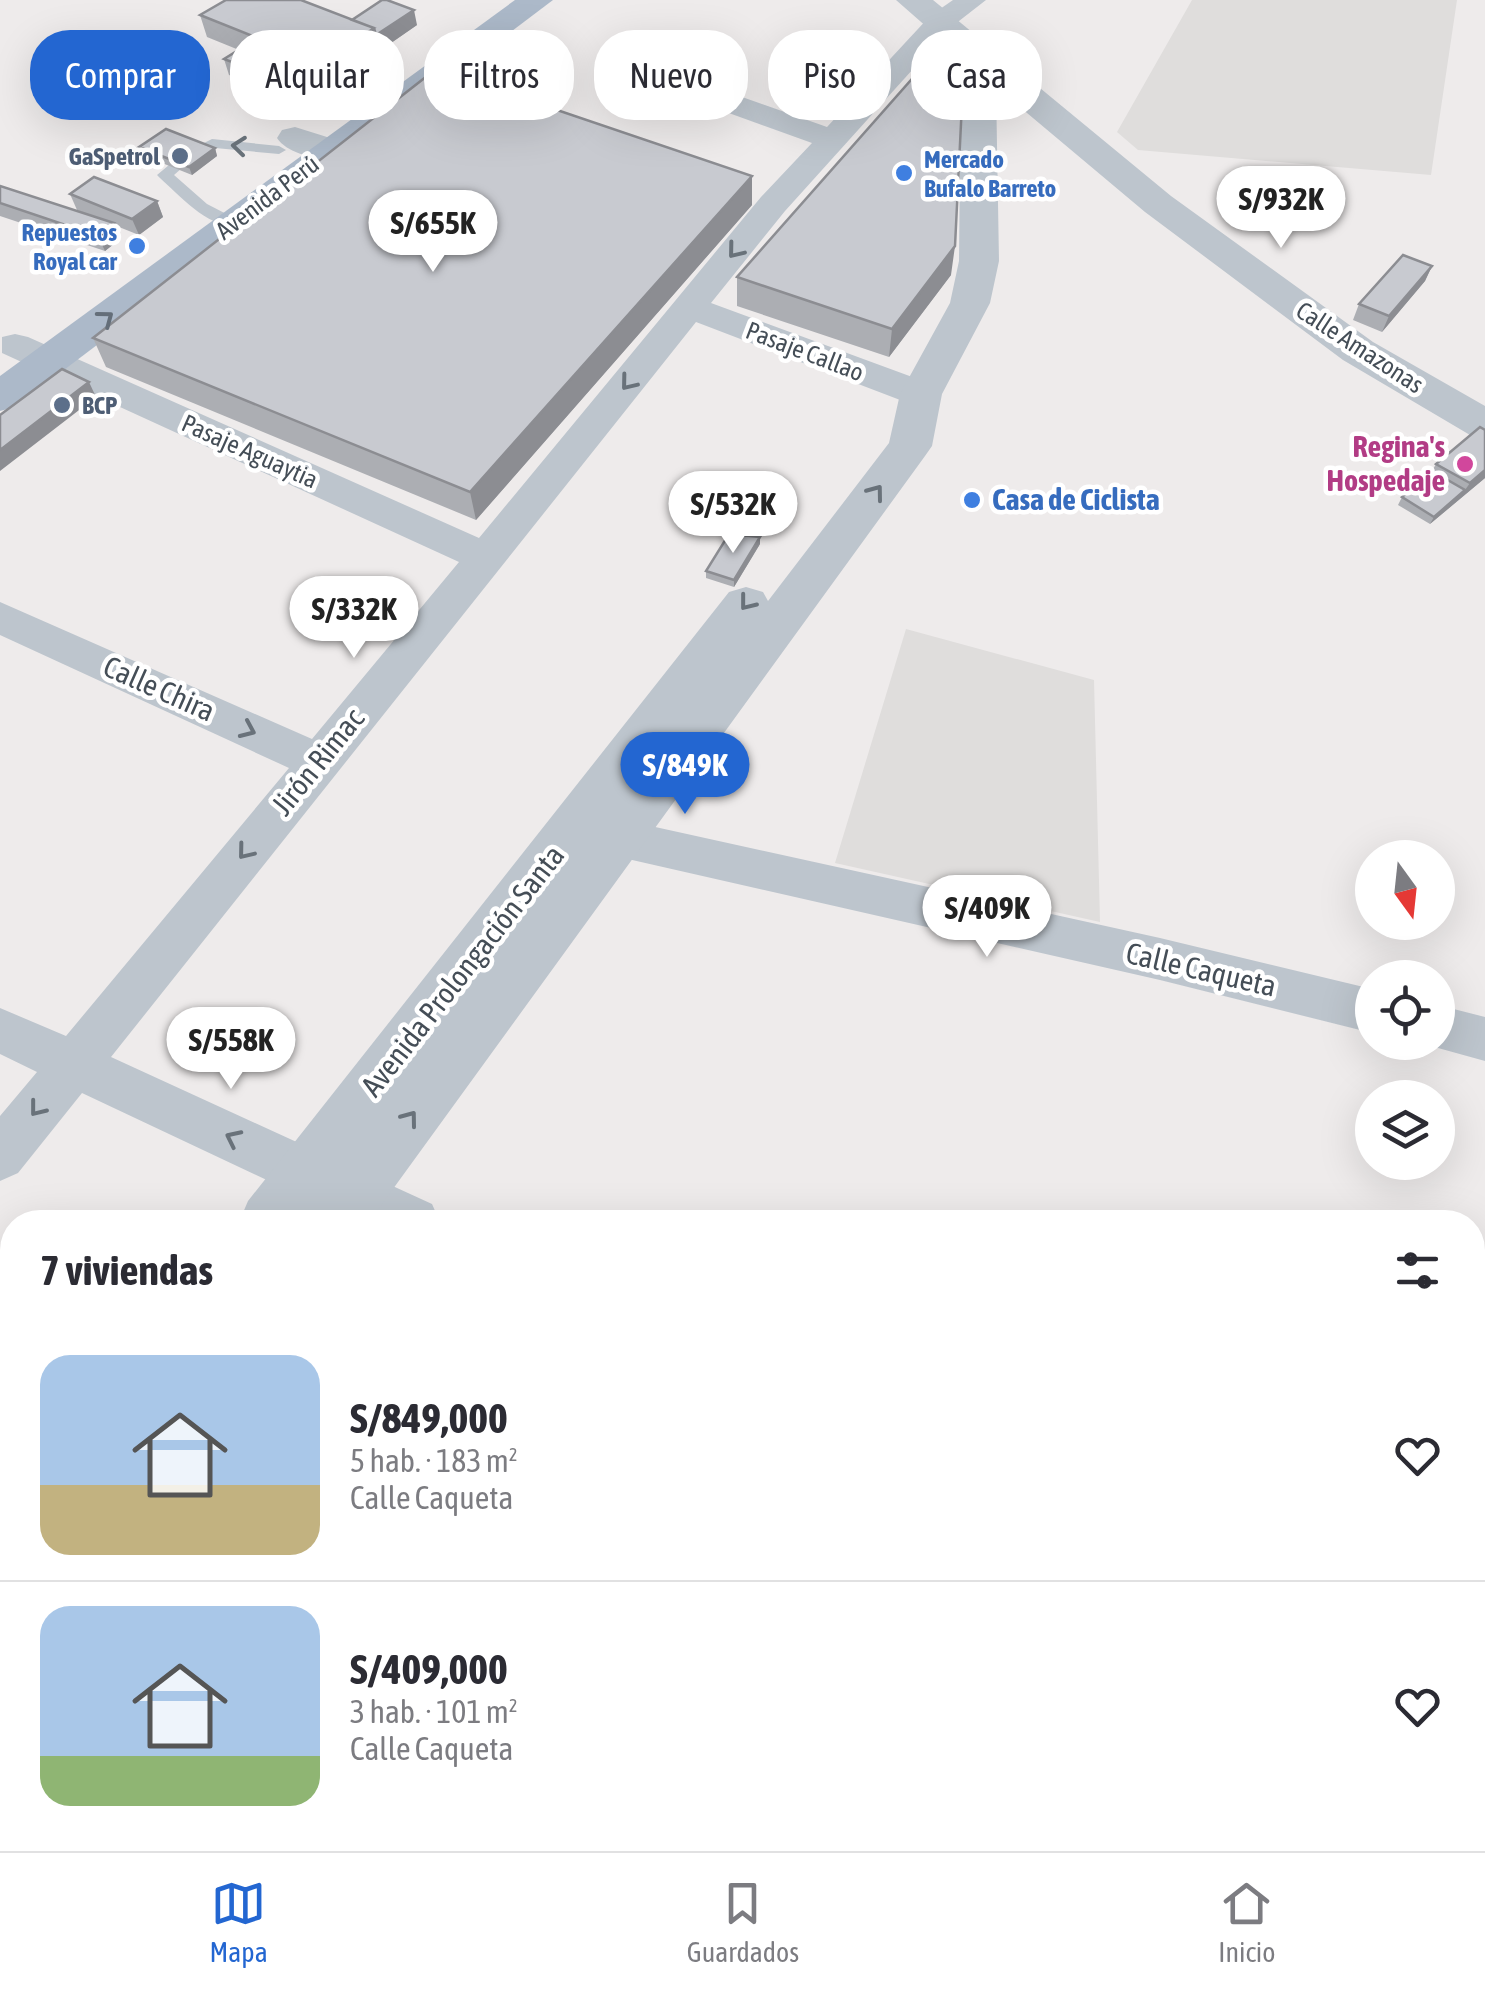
<!DOCTYPE html>
<html lang="es">
<head>
<meta charset="utf-8">
<style>
  :root { --surface:#fff; --page:#f7f7f7; --text:#2b2b33; --muted:#7c7c81; --line:#e1e1e2; --accent:#2366d1 }
  body { margin:0; font-family:"Asap Condensed",sans-serif; background:var(--page); color:var(--text); height:100vh; display:flex; flex-direction:column; font-size:38px; white-space:nowrap }
  * { box-sizing:border-box; margin:0 }
  p { font-size:32px; color:var(--muted) }
  .icon { flex:none; width:55px; height:55px; fill:none; stroke:currentColor; stroke-width:2; stroke-linecap:round; stroke-linejoin:round }
  .map { position:relative; flex:1; overflow:hidden }
  .panel { position:absolute; left:0px; top:1210px; width:1485px; height:642px; display:flex; flex-direction:column; background:var(--surface); border-radius:40px 40px 0 0; box-shadow:0 10px 40px #0002 }
  .panel>* { flex:none }
  .top-card { position:absolute; left:30px; top:30px; width:1425px; height:90px; display:flex; gap:20px }
  .needle { width:65px; rotate:165deg }
  .fabs { position:absolute; left:1355px; top:840px; display:grid; gap:20px }
  .fabs a { display:grid; place-items:center; width:100px; height:100px; border-radius:50%; background:var(--surface); box-shadow:0 10px 40px #0002; font-size:50px }
  .price { position:absolute; translate:-50% -85px; padding:0 22px; border-radius:35px; background:#fff; color:#222; font-size:32px; line-height:65px; filter:drop-shadow(0 2px 5px #0008) }
  .price::after { content:''; position:absolute; left:50%; top:60px; width:30px; height:22px; margin-left:-15px; background:inherit; clip-path:polygon(0 0,100% 0,50% 100%) }
  .price.selected { background:var(--accent); color:#fff }
  ul { padding:0; list-style:none }
  li { display:flex; align-items:center; gap:30px; height:250px; padding:0 40px }
  li+li { border-top:2px solid var(--line) }
  li span { display:grid; place-items:center; flex:none; width:280px; height:200px; border-radius:30px; color:#555 }
  li>.icon { margin-inline-start:auto }
  span .icon { width:120px; height:120px; fill:#fffc; stroke-width:1 }
  li b { font-size:42px }
  h2 { display:flex; justify-content:space-between; align-items:center; height:120px; padding:0 40px; font-size:42px }
  .chip { padding:0 35px; border-radius:40px; background:var(--surface); box-shadow:0 10px 40px #0002; font-size:35px; line-height:90px }
  .chip.selected { background:var(--accent); color:#fff }
  .menu { display:flex; justify-content:space-around; align-items:center; height:140px; border-top:2px solid var(--line); background:var(--surface); font-size:28px; color:var(--muted) }
  .menu a { display:grid; justify-items:center; gap:5px }
  .menu .selected { color:var(--accent) }
  .map>svg:first-child { display:block }
  .education { fill:#dfdddc }
  .lines { fill:none; stroke-linecap:round; stroke-linejoin:round }
  .service { fill:#bdc5cd; fill-rule:evenodd }
  .minor { fill:#bdc5cd; fill-rule:evenodd }
  .tertiary { fill:#bdc5cd; fill-rule:evenodd }
  .primary { fill:#acb9c9; fill-rule:evenodd }
  .wall { fill:#acaeb3 }
  .shaded-wall { fill:#8c8d92 }
  .building { fill:#c8cad0; stroke:#8c8d92; stroke-width:2.5 }
  .oneway { stroke:#69727a }
  .oneway2 { stroke:#646e79 }
  .service-dot { fill:#5c6f8a; stroke:#fff; stroke-width:4 }
  .shop-dot { fill:#3f7fe0; stroke:#fff; stroke-width:4 }
  .hotel-dot { fill:#d1479c; stroke:#fff; stroke-width:4 }
  .labels { text-anchor:middle; stroke-width:9; stroke-linejoin:round; paint-order:stroke }
  .far-service-label { font-size:25px; font-weight:bold; fill:#4e5e75; stroke:#fff; text-anchor:end }
  .far-shop-label { font-size:25px; font-weight:bold; fill:#366cbe; stroke:#fff; text-anchor:start }
  .far-street-label { font-size:25px; fill:#454e57; stroke:#fff }
  .hotel-label { font-size:30px; font-weight:bold; fill:#b23c85; stroke:#fff; text-anchor:end }
  .shop-label { font-size:30px; font-weight:bold; fill:#366cbe; stroke:#fff; text-anchor:start }
  .street-label { font-size:30px; fill:#454e57; stroke:#fff }
</style>
</head>
<body>
<div class="map">
<svg width="1485" height="1851" viewBox="0 0 1485 1851">
  <rect width="100%" height="100%" fill="#eeebeb"/>
  <path class="education" d="M1192,0H1457L1431,175L1138,150L1117,132Z
    M906,629L1094,680L1100,922L835,863Z"/>
  <g class="lines">
    <path class="service" d="M212,139L279,146L286,150L279,154L215,148L206,153H196V147Z
      M169,165H179L182,168L174,175L207,204L238,220V226C209,229 180,196 160,178L157,175Z"/>
    <path class="minor" d="M953,0H986L950,28L785,211L711,303L934,385L939,394L934,403L921,406L908,403L696,322L111,1057L432,1204L440,1222H356L82,1093L18,1173L0,1181V1116L37,1072L0,1054V1008L66,1036L289,768L0,635V602L312,739L459,562L2,353V337L15,334L28,337L479,538L761,197L812,143L610,70L606,64L610,58H632L827,127L930,16Z
      M619,819L1160,938L1372,989V1033L1160,980L619,857L603,851L596,838L603,825Z
      M1438,1005L1485,1017V1061L1420,1043L1438,1042Z
      M1472,1655L1485,1660V1724L1472,1718Z"/>
    <path class="tertiary" d="M896,0H933L1171,196L1373,342L1485,406V439L1470,435L1343,360L1145,212L996,87L999,261L990,303L942,394L932,446L925,456L369,1222H239L248,1201L729,592L746,587L763,592L768,601L889,443L900,394L950,303L959,261L961,57Z
      M295,127L343,142L348,150L343,158C324,162 288,155 277,138L282,130Z
      M12,1524V1606L0,1611V1529Z
      M12,1614V1697L0,1702V1619Z"/>
    <path class="primary" d="M515,0H553L15,407L0,411V376Z"/>
  </g>
  <path class="wall" d="M200,15L352,20L417,25L303,104L229,75L224,59L239,50L207,37Z
    M139,147L215,148L217,156L192,175L142,155Z
    M0,186L96,218L77,210L70,194L157,201L163,217L139,235L114,225L120,239L105,251L0,216Z
    M752,205L476,520L106,367L93,338Z
    M1432,266L1425,281L1382,332L1353,320L1359,304Z
    M951,275L889,357L737,306V277Z
    M1436,464L1485,478L1430,524L1398,505L1402,497L1432,471Z
    M760,544L734,587L706,578V571Z
    M1397,1840H1454L1452,1851H1421Z"/>
  <path class="shaded-wall" d="M414,10L417,25L303,104L299,88L325,71L323,64L374,28Z
    M215,148L217,156L192,175L189,167Z
    M752,176V205L476,520L470,492Z
    M157,201L163,217L139,235L132,219Z
    M114,223L120,239L105,251L98,236Z
    M955,246L951,275L889,357L892,329Z
    M1432,266L1425,281L1382,332L1389,316Z
    M89,382L96,397L0,471V450Z
    M1485,470V478L1430,524L1434,517L1465,490L1470,483Z
    M760,537V544L734,587V580Z"/>
  <path class="building" d="M226,0H301L374,28L323,64L200,15Z
    M382,0H387L414,10L376,35L374,28L352,20Z
    M949,37L965,42L955,246L892,329L737,277Z
    M250,43L325,71L299,88L224,59Z
    M436,69L752,176L470,492L93,338Z
    M166,129L215,148L189,167L139,147Z
    M94,177L157,201L132,219L70,194Z
    M0,186L114,223L98,236L0,203Z
    M1403,255L1432,266L1389,316L1359,304Z
    M62,369L89,382L0,450V415Z
    M1480,427L1485,430V470L1470,483L1436,464Z
    M1432,471L1465,490L1434,517L1402,497Z
    M729,534L760,537L734,580L706,571Z
    M1412,1840H1454L1452,1851H1436Z"/>
  <defs><path id="oneway-chevron" d="M-2-3.5L2.5 0L-2 3.5" fill="none" stroke-width="1.6" stroke-linecap="round" stroke-linejoin="round" transform="scale(2.5)"/></defs>
  <g class="oneway">
    <use href="#oneway-chevron" transform="translate(239 146) rotate(-174)"/>
    <use href="#oneway-chevron" transform="translate(735 251) rotate(129)"/>
    <use href="#oneway-chevron" transform="translate(628 383) rotate(129)"/>
    <use href="#oneway-chevron" transform="translate(876 492) rotate(-53)"/>
    <use href="#oneway-chevron" transform="translate(747 603) rotate(128)"/>
    <use href="#oneway-chevron" transform="translate(248 730) rotate(24)"/>
    <use href="#oneway-chevron" transform="translate(245 852) rotate(129)"/>
    <use href="#oneway-chevron" transform="translate(37 1109) rotate(128)"/>
    <use href="#oneway-chevron" transform="translate(410 1118) rotate(-53)"/>
    <use href="#oneway-chevron" transform="translate(233 1138) rotate(-154)"/>
  </g>
  <use class="oneway2" href="#oneway-chevron" transform="translate(106 318) rotate(-37)"/>
  <g class="service-dot">
    <circle cx="180" cy="156" r="10"/>
    <circle cx="62" cy="405" r="10"/>
  </g>
  <g class="shop-dot">
    <circle cx="904" cy="173" r="10"/>
    <circle cx="137" cy="246" r="10"/>
    <circle cx="972" cy="500" r="10"/>
  </g>
  <circle class="hotel-dot" cx="1465" cy="464" r="10"/>
  <g class="labels">
    <g class="far-service-label">
      <text x="160" y="165">GaSpetrol</text>
      <text x="82" y="414" text-anchor="start">BCP</text>
    </g>
    <g class="far-shop-label">
      <text x="924" y="168">Mercado<tspan x="924" dy="29">Bufalo Barreto</tspan></text>
      <text x="117" y="241" text-anchor="end">Repuestos<tspan x="117" dy="29">Royal car</tspan></text>
    </g>
    <g class="far-street-label">
      <text transform="translate(267 197) rotate(-37)" y="9">Avenida Perú</text>
      <text transform="translate(1360 347) rotate(33)" y="9">Calle Amazonas</text>
      <text transform="translate(805 351) rotate(21)" y="9">Pasaje Callao</text>
      <text transform="translate(250 451) rotate(24)" y="9">Pasaje Aguaytia</text>
    </g>
    <g class="hotel-label">
      <text x="1445" y="457">Regina's<tspan x="1445" dy="34">Hospedaje</tspan></text>
    </g>
    <g class="shop-label">
      <text x="992" y="510">Casa de Ciclista</text>
    </g>
    <g class="street-label">
      <text transform="translate(159 689) rotate(24)" y="10">Calle Chira</text>
      <text transform="translate(318 762) rotate(-51)" y="10">Jirón Rimac</text>
      <text transform="translate(1201 970) rotate(13)" y="10">Calle Caqueta</text>
      <text transform="translate(463 971) rotate(-52)" y="10">Avenida Prolongación Santa</text>
    </g>
  </g>
</svg>
<div class="fabs">
<a><svg class="needle" viewBox="-14 -14 28 28"><path d="M0-13l5 13h-10z" fill="#e53935"/><path d="M0 13l5-13h-10z" fill="#7c7c81"/></svg></a>
<a><svg class="icon" aria-label="locate" viewBox="0 0 24 24"><circle cx="12" cy="12" r="6"/><path d="M12 2v4M12 18v4M2 12h4M18 12h4"/></svg></a>
<a><svg class="icon" aria-label="layers" viewBox="0 0 24 24"><path d="M12 4l9 5-9 5-9-5zM3 14l9 5 9-5"/></svg></a>
</div>
<b class="price" style="left:1281px;top:251px">S/932K</b>
<b class="price" style="left:433px;top:275px">S/655K</b>
<b class="price" style="left:733px;top:556px">S/532K</b>
<b class="price" style="left:354px;top:661px">S/332K</b>
<b class="price selected" style="left:685px;top:817px">S/849K</b>
<b class="price" style="left:987px;top:960px">S/409K</b>
<b class="price" style="left:231px;top:1092px">S/558K</b>
<div class="top-card">
<a class="chip selected">Comprar</a>
<a class="chip">Alquilar</a>
<a class="chip">Filtros</a>
<a class="chip">Nuevo</a>
<a class="chip">Piso</a>
<a class="chip">Casa</a>
</div>
<section class="panel">
<h2>7 viviendas<svg class="icon" aria-label="filters" viewBox="0 0 24 24"><path d="M4 7h16M4 17h16"/><circle cx="9" cy="7" r="2"/><circle cx="15" cy="17" r="2"/></svg></h2>
<ul>
<li><span style="background:linear-gradient(#a9c7e8 65%,#c2b280 0)"><svg class="icon" aria-label="home" viewBox="0 0 24 24"><path d="M3 11l9-7 9 7M6 9v11h12V9"/></svg></span><div><b>S/849,000</b><p>5 hab. · 183 m²</p><p>Calle Caqueta</p></div><svg class="icon" aria-label="heart" viewBox="0 0 24 24"><path d="M12 20l-8-8c-3-5 5-10 8-4 3-6 11-1 8 4z"/></svg></li>
<li><span style="background:linear-gradient(#a9c7e8 75%,#8fb573 0)"><svg class="icon" aria-label="home" viewBox="0 0 24 24"><path d="M3 11l9-7 9 7M6 9v11h12V9"/></svg></span><div><b>S/409,000</b><p>3 hab. · 101 m²</p><p>Calle Caqueta</p></div><svg class="icon" aria-label="heart" viewBox="0 0 24 24"><path d="M12 20l-8-8c-3-5 5-10 8-4 3-6 11-1 8 4z"/></svg></li>
</ul>
</section>
</div>
<nav class="menu">
<a class="selected"><svg class="icon" aria-label="map" viewBox="0 0 24 24"><path d="M3 6l6-2 6 2 6-2v14l-6 2-6-2-6 2zM9 4v14M15 6v14"/></svg>Mapa</a>
<a><svg class="icon" aria-label="saved" viewBox="0 0 24 24"><path d="M7 4h10v16l-5-4-5 4z"/></svg>Guardados</a>
<a><svg class="icon" aria-label="home" viewBox="0 0 24 24"><path d="M3 11l9-7 9 7M6 9v11h12V9"/></svg>Inicio</a>
</nav>
</body>
</html>
